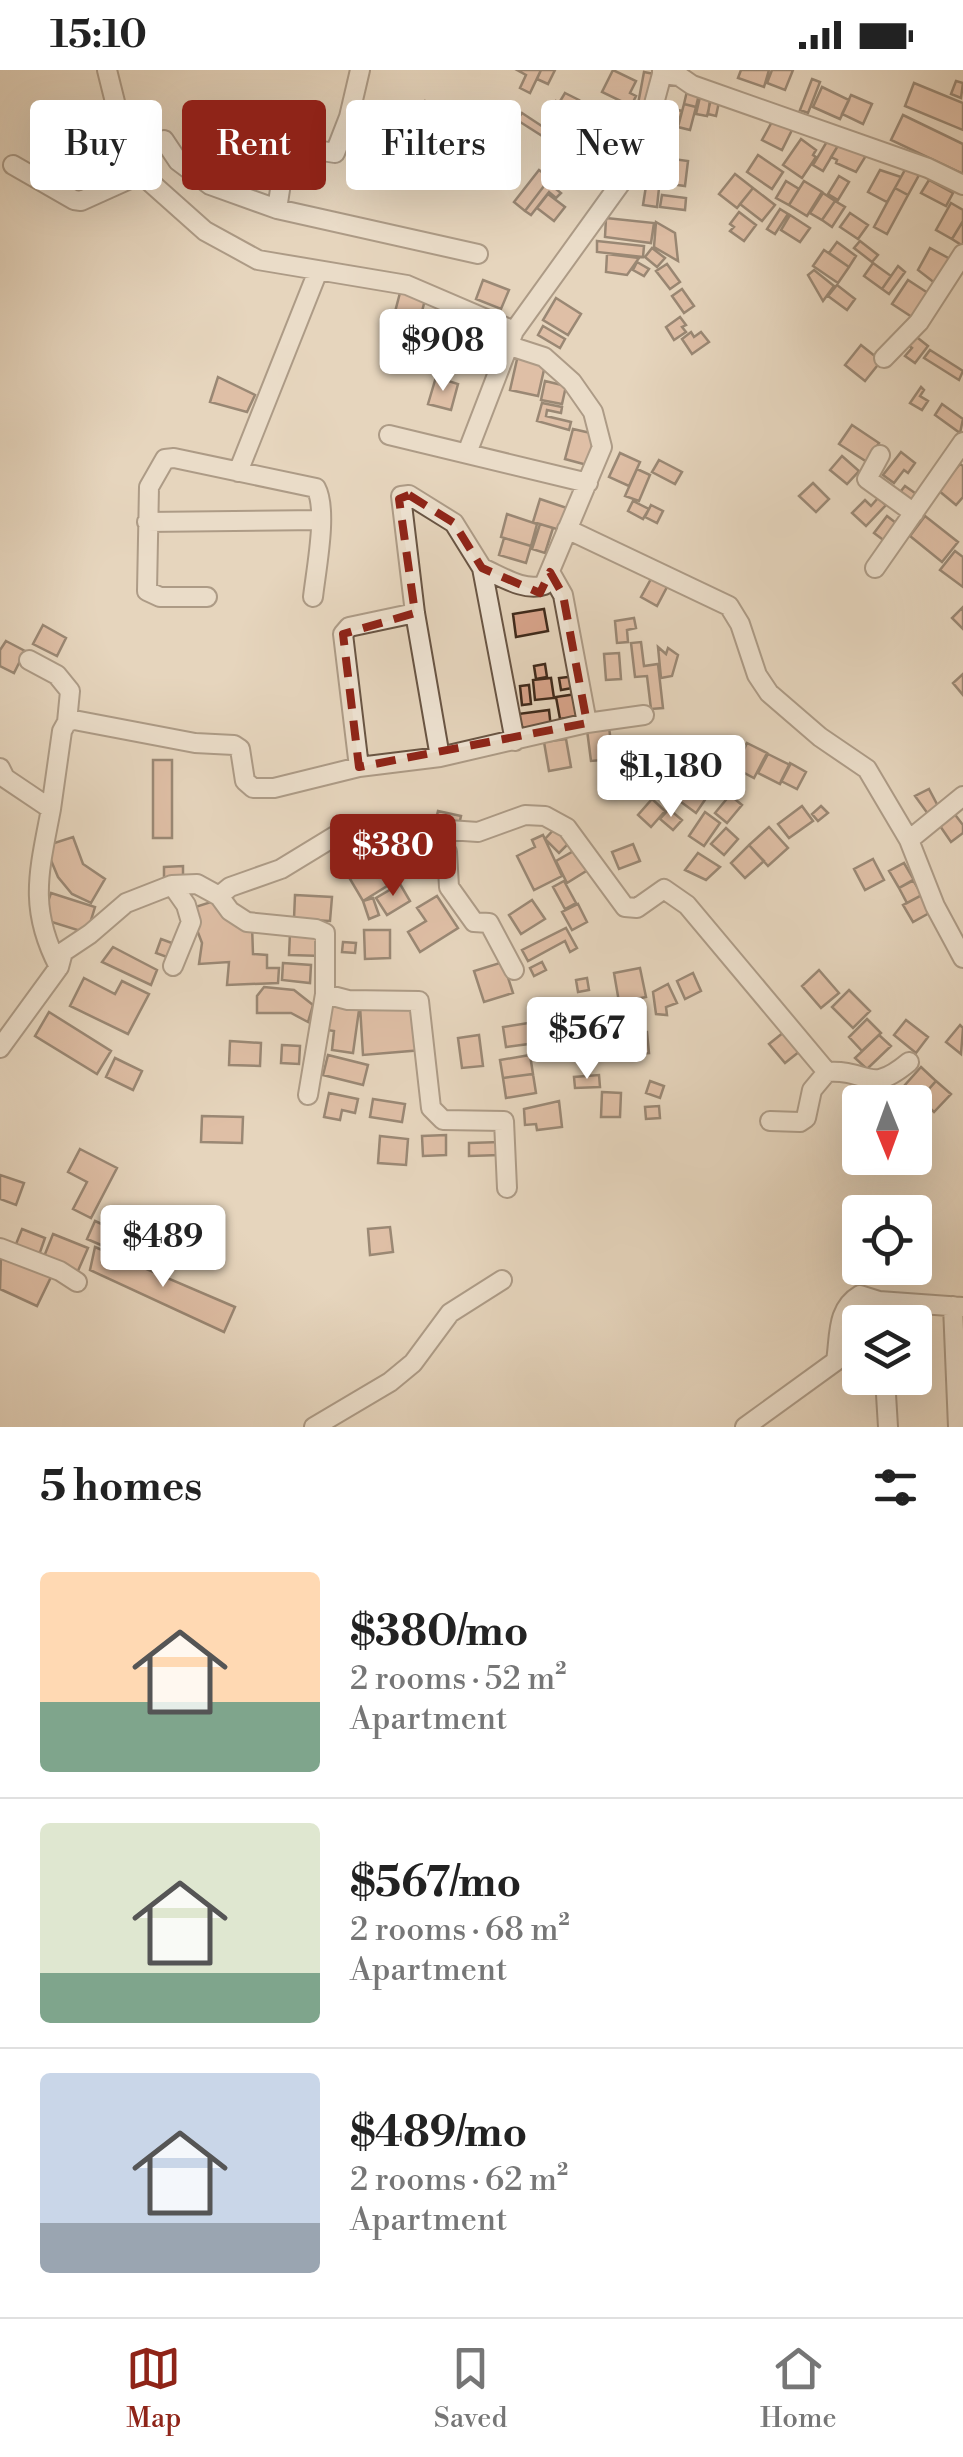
<!DOCTYPE html>
<html lang="en">
<head>
<meta charset="utf-8">
<style>
  :root { --surface:#fff; --page:#f6f6f6; --text:#222; --muted:#767676; --line:#e0e0e0; --accent:#8f2418 }
  body { margin:0; font-family:"Libre Bodoni",serif; background:var(--page); color:var(--text); height:100vh; display:flex; flex-direction:column; font-size:38px; white-space:nowrap }
  * { box-sizing:border-box; margin:0 }
  p { font-size:32px; color:var(--muted) }
  .icon { flex:none; width:55px; height:55px; fill:none; stroke:currentColor; stroke-width:2; stroke-linecap:round; stroke-linejoin:round }
  .map { position:relative; height:1357px; overflow:hidden }
  .side { display:flex; flex-direction:column; background:var(--surface); flex:1 }
  .side>* { flex:none }
  .top-card { position:absolute; left:30px; top:30px; width:905px; height:90px; display:flex; gap:20px }
  .needle { width:65px; rotate:179deg }
  .fabs { position:absolute; left:842px; top:1015px; display:grid; gap:20px }
  .fabs a { display:grid; place-items:center; width:90px; height:90px; border-radius:10px; background:var(--surface); box-shadow:0 10px 40px #0002; font-size:50px }
  .price { position:absolute; translate:-50% -85px; padding:0 22px; border-radius:10px; background:#fff; color:#222; font-size:32px; line-height:65px; filter:drop-shadow(0 2px 5px #0008) }
  .price::after { content:''; position:absolute; left:50%; top:60px; width:30px; height:22px; margin-left:-15px; background:inherit; clip-path:polygon(0 0,100% 0,50% 100%) }
  .price.on { background:var(--accent); color:#fff }
  ul { padding:0; list-style:none }
  li { display:flex; align-items:center; gap:30px; height:250px; padding:0 40px }
  li+li { border-top:2px solid var(--line) }
  li span { display:grid; place-items:center; flex:none; width:280px; height:200px; border-radius:10px; color:#555 }
  li>.icon { margin-inline-start:auto }
  span .icon { width:120px; height:120px; fill:#fffc; stroke-width:1 }
  li b { font-size:42px }
  h2 { display:flex; justify-content:space-between; align-items:center; height:120px; padding:0 40px; font-size:42px }
  .tag { padding:0 35px; border-radius:10px; background:var(--surface); box-shadow:0 10px 40px #0002; font-size:35px; line-height:90px }
  .tag.on { background:var(--accent); color:#fff }
  .status { display:flex; justify-content:space-between; align-items:center; height:70px; padding:0 50px; background:var(--surface); direction:ltr }
  .status svg { height:28px; fill:currentColor }
  .tab-bar { display:flex; justify-content:space-around; align-items:center; height:140px; border-top:2px solid var(--line); background:var(--surface); font-size:28px; color:var(--muted) }
  .tab-bar a { display:grid; justify-items:center; gap:5px }
  .tab-bar .on { color:var(--accent) }
  .map>svg:first-child { display:block }
  .building { fill:#d8a48b; stroke:#3f2a1b; stroke-width:2.5 }
  .lines { fill:none; stroke-linecap:round; stroke-linejoin:round }
  .minor-casing { stroke:#695544; stroke-width:22 }
  .minor { stroke:#efe4d4; stroke-width:18 }
  .marked { fill:none; stroke:#8f2418; stroke-width:8; stroke-dasharray:20 12; stroke-linejoin:round }
</style>
</head>
<body>
<div class="status"><b>15:10</b><svg viewBox="0 0 49 12"><path d="M0 12V9h3v3zM5 12V6h3v6zM10 12V3h3v9zM15 12V0h3v12zM26 1h20v11H26zM47 4h2v5h-2z"/></svg></div>
<div class="map">
<svg width="963" height="1357" viewBox="0 0 963 1357">
  <rect width="100%" height="100%" fill="#e6d5bd"/>
  <filter id="stains"><feTurbulence type="fractalNoise" baseFrequency=".002" numOctaves="4"/><feColorMatrix values="0 0 0 0 .2 0 0 0 0 .09 0 0 0 0 .02 0 0 0 .5 -.17"/></filter>
  <radialGradient id="worn" r=".72"><stop offset=".6" stop-color="#630" stop-opacity="0"/><stop offset="1" stop-color="#630" stop-opacity=".3"/></radialGradient>
  <path class="building" d="M517,0H541L530,23L520,18L526,5Z
    M541,0H555L548,14L537,9Z
    M613,0L636,11L630,23L636,26L631,36L602,22Z
    M741,0H769L764,17L738,8Z
    M772,0H793L785,20L767,13Z
    M644,2L654,4L646,48L636,45Z
    M812,9L820,12L808,43L800,40Z
    M956,11L963,13L961,28L951,24Z
    M914,13L963,33V60L905,36Z
    M822,17L849,30L840,49L813,37Z
    M687,21L699,24L696,37L684,34Z
    M565,23L579,30L574,40L559,33Z
    M851,25L872,34L863,54L842,44Z
    M700,27L711,29L707,46L696,44Z
    M710,30L719,32L716,46L708,44Z
    M425,31L444,37L441,47L421,41Z
    M556,31L574,40L566,55L549,46Z
    M684,34L696,37L690,60L678,57Z
    M480,35L500,44L495,54L475,45Z
    M666,37L682,41L679,51L663,47Z
    M522,43L563,70L558,76L517,50Z
    M447,44L455,47L451,61L442,59Z
    M903,45L963,74V104L891,70Z
    M773,50L792,60L782,80L762,70Z
    M415,53L437,58L430,85L408,79Z
    M573,54L584,61L574,77L563,70Z
    M482,57L499,64L486,98L469,91Z
    M829,68L839,74L823,101L813,95Z
    M801,69L816,80L813,85L816,87L802,108L783,95Z
    M563,70L574,77L558,100L548,94Z
    M646,73L671,76L670,84L645,81Z
    M839,74L867,84L856,102L836,93L837,90L831,87Z
    M582,83L598,96L581,118L564,105Z
    M644,85L688,91L685,116L641,110Z
    M758,85L783,102L772,119L747,102Z
    M906,98L919,105L908,125L895,118Z
    M539,100L550,108L525,141L514,132Z
    M880,100L901,107L887,132L868,122Z
    M735,104L753,118L737,138L719,124Z
    M839,106L849,112L838,130L828,124Z
    M929,110L953,123L946,136L921,123Z
    M786,111L799,119L789,135L776,128Z
    M804,111L822,122L807,146L789,135Z
    M547,112L561,123L556,128L549,122L531,145L525,141Z
    M646,116L659,118L657,137L643,135Z
    M753,118L775,135L762,151L740,134Z
    M895,118L908,125L887,164L874,157Z
    M823,123L835,131L822,150L810,143Z
    M548,124L565,137L554,151L537,138Z
    M662,125L686,128L685,140L660,137Z
    M835,131L845,137L832,157L822,150Z
    M951,133L963,140V151L952,169L936,160Z
    M780,139L788,144L775,164L767,159Z
    M739,142L756,155L744,171L730,161L734,157L730,154Z
    M850,143L868,155L858,169L840,157Z
    M790,145L810,158L800,172L781,160Z
    M606,148L654,153L651,173L605,167Z
    M963,151V176L952,169Z
    M656,152L675,163L678,191L654,177Z
    M597,171L644,176L643,187L597,182Z
    M860,171L878,185L872,192L854,178Z
    M837,172L856,186L849,197L829,183Z
    M652,178L665,188L657,197L645,187Z
    M930,178L952,190L940,217L918,200Z
    M824,180L849,197L838,213L813,196Z
    M607,184L639,188L627,205L606,202Z
    M637,192L649,199L644,206L633,200Z
    M873,193L891,206L882,219L864,206Z
    M667,194L680,212L670,219L656,201Z
    M898,196L905,202L889,224L882,219Z
    M814,200L834,216L823,231L808,205Z
    M483,210L509,220L501,239L476,229Z
    M908,210L928,223L912,247L892,234Z
    M837,215L855,229L847,240L828,226Z
    M401,219L426,226L420,249L395,242Z
    M682,219L694,236L684,243L672,226Z
    M556,228L581,244L568,265L543,250Z
    M444,238L470,246L464,266L439,259Z
    M469,247L485,252L477,277L462,273Z
    M680,247L686,255L682,257L686,262L674,270L666,257Z
    M490,256L507,263L498,284L481,277Z
    M543,256L565,269L560,278L538,265Z
    M439,259L464,266L456,293L431,286Z
    M691,262L694,267L701,262L709,272L692,284L682,269Z
    M914,265L928,276L915,293L905,286L912,278L907,274Z
    M861,275L881,291L865,311L845,295Z
    M930,280L963,301L959,310L924,288Z
    M518,285L546,291L538,326L510,320Z
    M218,307L255,325L247,342L210,332Z
    M436,307L458,314L451,340L428,334Z
    M545,311L566,316L562,334L541,330Z
    M921,317L924,320L920,326L928,331L922,340L910,333Z
    M542,333L562,337L561,343L547,340L546,346L571,352L569,360L537,351Z
    M942,334L963,349L960,363L935,345Z
    M852,355L879,373L867,392L839,374Z
    M573,359L595,364L587,395L565,389Z
    M901,382L915,393L908,403L904,400L894,413L883,405Z
    M620,383L640,392L629,416L609,407Z
    M842,386L859,401L847,414L830,400Z
    M659,390L682,402L675,414L652,402Z
    M960,394L963,396V427L956,435L938,420Z
    M637,399L650,405L639,431L625,426Z
    M813,413L829,429L816,442L799,426Z
    M905,416L922,428L914,438L897,426Z
    M878,428L886,435L866,456L852,443L865,430L871,436Z
    M540,429L567,438L560,460L533,452Z
    M633,431L649,439L643,449L628,441Z
    M651,435L663,441L657,453L645,447Z
    M507,444L537,454L531,476L501,467Z
    M887,446L896,453L889,463L895,468L890,475L874,463Z
    M925,446L958,472L942,492L910,466Z
    M540,454L553,458L545,483L532,479Z
    M504,468L531,476L526,493L499,485Z
    M955,481L963,487V517L940,500Z
    M651,509L667,517L657,536L641,527Z
    M963,537V559L952,548Z
    M544,539L548,561L516,567L513,544Z
    M634,548L636,558L627,560L628,572L617,573L615,551Z
    M43,555L66,568L57,586L33,574Z
    M6,571L25,581L14,603L0,596V580Z
    M641,572L644,596L658,594L663,638L651,639L647,606L635,607L631,573Z
    M658,577L666,584L668,578L678,585L672,606L661,608Z
    M619,583L621,609L606,610L604,584Z
    M545,594L547,607L536,609L534,596Z
    M963,604V625L953,613Z
    M577,606L578,617L561,620L559,608Z
    M551,608L554,628L535,630L533,610Z
    M529,615L531,634L522,635L520,616Z
    M576,624L579,647L560,649L556,627Z
    M549,640L551,658L520,662L518,644Z
    M609,657L613,689L591,691L587,660Z
    M566,669L571,697L549,701L544,672Z
    M747,673L767,683L754,708L735,698Z
    M768,684L790,695L780,714L758,703Z
    M153,690H172V768H153Z
    M790,693L806,702L797,719L781,711Z
    M679,700L690,708L679,723L668,715Z
    M664,703V714H652V723H643L642,704Z
    M693,708L711,721L696,743L677,729Z
    M929,719L939,738L928,744L915,726Z
    M730,725L742,735L727,753L715,743Z
    M652,729L665,741L651,757L638,745Z
    M802,736L813,751L789,768L778,754Z
    M821,736L828,743L818,751L812,744Z
    M669,739L682,750L673,760L660,749Z
    M438,741L461,746L457,763L434,758Z
    M705,742L720,753L704,776L689,766Z
    M953,742L963,755V763L951,772L938,753Z
    M558,755L573,769L559,783L545,769Z
    M769,757L788,778L768,796L749,775Z
    M726,758L738,769L724,785L711,774Z
    M543,765L562,806L534,820L517,786L535,777L532,770Z
    M73,767L83,794L105,809L91,833L72,824L58,807L45,776Z
    M633,774L640,791L619,799L612,782Z
    M749,775L764,791L745,808L731,793Z
    M579,778L591,798L567,813L556,791Z
    M698,783L720,797L706,810L685,800Z
    M413,787L417,802L398,808L393,793Z
    M873,789L884,810L865,820L854,799Z
    M904,793L914,810L899,818L889,801Z
    M376,795L387,816L363,831L350,809Z
    M183,796V814L164,815V797Z
    M913,810L922,825L907,833L899,818Z
    M564,811L576,833L565,839L553,817Z
    M400,814L410,831L387,845L376,828Z
    M51,823L95,837L87,863L42,849Z
    M295,825L332,827L330,851L294,849Z
    M922,825L931,842L913,852L903,835Z
    M437,826L458,858L420,882L408,862L426,851L417,838Z
    M373,828L379,845L369,849L363,831Z
    M532,830L545,849L521,864L509,845Z
    M214,831L252,855L253,884L267,885V898H279L278,913L227,915L229,892L199,894L202,873L189,839Z
    M578,834L587,852L572,860L562,842Z
    M566,858L577,878L570,882L565,871L528,891L522,880Z
    M364,860H390V888L365,889Z
    M290,863L323,864V886L289,885Z
    M161,869L180,876L175,890L156,883Z
    M343,872L356,873L355,883L342,882Z
    M113,877L157,900L151,915L102,892Z
    M503,892L513,923L484,932L474,901Z
    M542,892L546,900L534,906L530,898Z
    M283,893L311,895L310,913L282,910Z
    M640,898L646,927L619,932L614,903Z
    M819,900L839,923L821,938L802,916Z
    M693,903L701,921L685,929L677,911Z
    M84,908L115,924L122,911L149,924L128,964L70,936Z
    M587,908L589,920L578,922L576,910Z
    M668,914L677,933L666,937L667,945L656,944L653,922Z
    M264,917L294,920L313,935L308,952L291,943H257V926Z
    M849,920L870,941L853,958L832,937Z
    M418,932L422,980L363,985L360,936Z
    M325,935L359,940L353,983L332,980L334,961L321,959Z
    M49,942L111,981L97,1004L35,966Z
    M584,943L587,967L575,969L572,944Z
    M618,943L621,962L598,965L595,946Z
    M572,944L575,969L562,971L559,946Z
    M867,949L881,963L862,981L849,967Z
    M906,950L928,967L916,983L894,965Z
    M541,951L545,977L530,979L529,974L506,977L503,957Z
    M960,955L963,958L961,984L946,972Z
    M647,962L649,983L625,985L623,964Z
    M784,962L800,981L785,993L769,974Z
    M479,965L483,996L462,998L458,968Z
    M879,965L891,976L867,999L855,988Z
    M230,971L261,973L260,996L229,995Z
    M282,975L300,976L299,994L281,993Z
    M328,985L368,995L363,1015L323,1005Z
    M530,985L533,1004L503,1008L500,990Z
    M115,988L142,1001L133,1020L106,1007Z
    M921,997L936,1011L920,1029L905,1015Z
    M533,1004L536,1023L506,1028L503,1008Z
    M599,1005L600,1017L575,1018L574,1007Z
    M650,1011L664,1016L660,1028L646,1023Z
    M936,1011L951,1024L934,1042L920,1029Z
    M602,1022L621,1023L620,1047H601Z
    M329,1023L358,1029L355,1043L342,1040L340,1050L324,1047Z
    M373,1029L405,1034L402,1052L370,1047Z
    M559,1031L562,1057L537,1060L536,1054L525,1055L524,1039Z
    M659,1036L660,1048L646,1049L645,1037Z
    M202,1046L243,1047L242,1073L201,1072Z
    M446,1065V1085L423,1086L422,1066Z
    M380,1066L408,1069L406,1095L378,1093Z
    M500,1072V1085L469,1086V1073Z
    M80,1079L117,1098L91,1148L73,1139L87,1112L68,1102Z
    M0,1105L24,1113L16,1135L0,1129Z
    M95,1151L115,1160L108,1178L87,1169Z
    M390,1157L393,1182L370,1185L368,1159Z
    M22,1159L45,1168L38,1188L14,1179Z
    M53,1164L88,1178L77,1203L43,1189Z
    M95,1177L235,1237L224,1262L90,1200Z
    M1,1185L51,1207L37,1236L0,1219Z"/>
  <g class="lines">
    <g class="minor-casing">
      <path id="minor" d="M107,0L116,36L141,104L205,161L258,190L407,215L514,261
        M662,0V4L679,6L692,15L928,98L963,115
        M164,70L178,91L210,115L277,139L478,184
        M13,95L74,130L81,131L141,104
        M277,139L286,81L290,76L335,83L349,47L360,0
        M884,288L919,252L963,184
        M389,365L588,413
        M467,383L514,261L625,107L648,56L662,4
        M880,385L867,409L914,443
        M238,402L318,201
        M147,452L320,450
        M567,459L729,536L740,554L757,605L769,623L820,667L867,699L909,770L935,836L963,888
        M482,498C501,506 524,522 544,515L602,377L593,342L572,312L544,287L507,275
        M875,498L963,372
        M550,502L563,525L587,653
        M207,527H160L147,521L149,417L165,389L174,388L316,418C328,440 316,500 313,527
        M29,590L57,605L70,621L67,652
        M440,687L415,543L401,426L409,425L454,453L482,498L515,671
        M359,697L343,564L349,557L415,543
        M0,698L5,708L51,739C39,802 28,838 59,897
        M51,739L62,661L67,652L74,650L195,673L234,675L240,679L245,711L253,718H274L359,697L440,687L587,653L644,645
        M430,760L447,782L449,817L474,852L489,853L514,900
        M909,770L963,726
        M172,815L186,835L191,852L173,896
        M219,826L230,817L281,799L340,763L376,755L478,762L525,745L545,746L567,758L625,837L637,838L664,819L687,835L827,1002L812,1020L806,1048L800,1052L770,1051
        M0,978L59,897L63,882L90,864L126,833L172,815L197,814L219,826L230,841L247,852L316,859L325,863V924L348,930L419,931L431,1038L443,1050L504,1051L507,1118
        M827,1002C870,999 868,1026 909,992
        M308,1025L325,924
        M0,1178L60,1201L77,1212
        M879,1231L881,1252
        M953,1236L958,1357
        M885,1308L888,1357
        M314,1357L390,1312L413,1293L450,1243L502,1210
        M745,1357L836,1291C840,1266 836,1239 860,1225L879,1231L963,1237"/>
    </g>
    <use href="#minor" class="minor"/>
  </g>
  <path d="M0 0H963V1357H0ZM409,425L454,453L482,498L540,523L550,502L563,525L587,653L359,697L343,564L415,543L399,429Z" fill="#e6d5bd" fill-opacity=".55" fill-rule="evenodd"/>
  <path class="marked" d="M409,425L454,453L482,498L540,523L550,502L563,525L587,653L359,697L343,564L415,543L399,429Z"/>
  <rect width="100%" height="100%" filter="url(#stains)"/>
  <rect width="100%" height="100%" fill="url(#worn)"/>
</svg>
<div class="fabs">
<a><svg class="needle" viewBox="-14 -14 28 28"><path d="M0-13l5 13h-10z" fill="#e53935"/><path d="M0 13l5-13h-10z" fill="#767676"/></svg></a>
<a><svg class="icon" aria-label="locate" viewBox="0 0 24 24"><circle cx="12" cy="12" r="6"/><path d="M12 2v4M12 18v4M2 12h4M18 12h4"/></svg></a>
<a><svg class="icon" aria-label="layers" viewBox="0 0 24 24"><path d="M12 4l9 5-9 5-9-5zM3 14l9 5 9-5"/></svg></a>
</div>
<b class="price" style="left:443px;top:324px">$908</b>
<b class="price" style="left:671px;top:750px">$1,180</b>
<b class="price on" style="left:393px;top:829px">$380</b>
<b class="price" style="left:587px;top:1012px">$567</b>
<b class="price" style="left:163px;top:1220px">$489</b>
<div class="top-card">
<a class="tag">Buy</a>
<a class="tag on">Rent</a>
<a class="tag">Filters</a>
<a class="tag">New</a>
</div>
</div>
<section class="side">
<h2>5 homes<svg class="icon" aria-label="filters" viewBox="0 0 24 24"><path d="M4 7h16M4 17h16"/><circle cx="9" cy="7" r="2"/><circle cx="15" cy="17" r="2"/></svg></h2>
<ul>
<li><span style="background:linear-gradient(#ffd9b3 65%,#7fa58c 0)"><svg class="icon" aria-label="home" viewBox="0 0 24 24"><path d="M3 11l9-7 9 7M6 9v11h12V9"/></svg></span><div><b>$380/mo</b><p>2 rooms · 52 m²</p><p>Apartment</p></div></li>
<li><span style="background:linear-gradient(#dfe7d0 75%,#7fa58c 0)"><svg class="icon" aria-label="home" viewBox="0 0 24 24"><path d="M3 11l9-7 9 7M6 9v11h12V9"/></svg></span><div><b>$567/mo</b><p>2 rooms · 68 m²</p><p>Apartment</p></div></li>
<li><span style="background:linear-gradient(#c9d6e8 75%,#9aa5b1 0)"><svg class="icon" aria-label="home" viewBox="0 0 24 24"><path d="M3 11l9-7 9 7M6 9v11h12V9"/></svg></span><div><b>$489/mo</b><p>2 rooms · 62 m²</p><p>Apartment</p></div></li>
</ul>
</section>
<nav class="tab-bar">
<a class="on"><svg class="icon" aria-label="map" viewBox="0 0 24 24"><path d="M3 6l6-2 6 2 6-2v14l-6 2-6-2-6 2zM9 4v14M15 6v14"/></svg>Map</a>
<a><svg class="icon" aria-label="saved" viewBox="0 0 24 24"><path d="M7 4h10v16l-5-4-5 4z"/></svg>Saved</a>
<a><svg class="icon" aria-label="home" viewBox="0 0 24 24"><path d="M3 11l9-7 9 7M6 9v11h12V9"/></svg>Home</a>
</nav>
</body>
</html>
